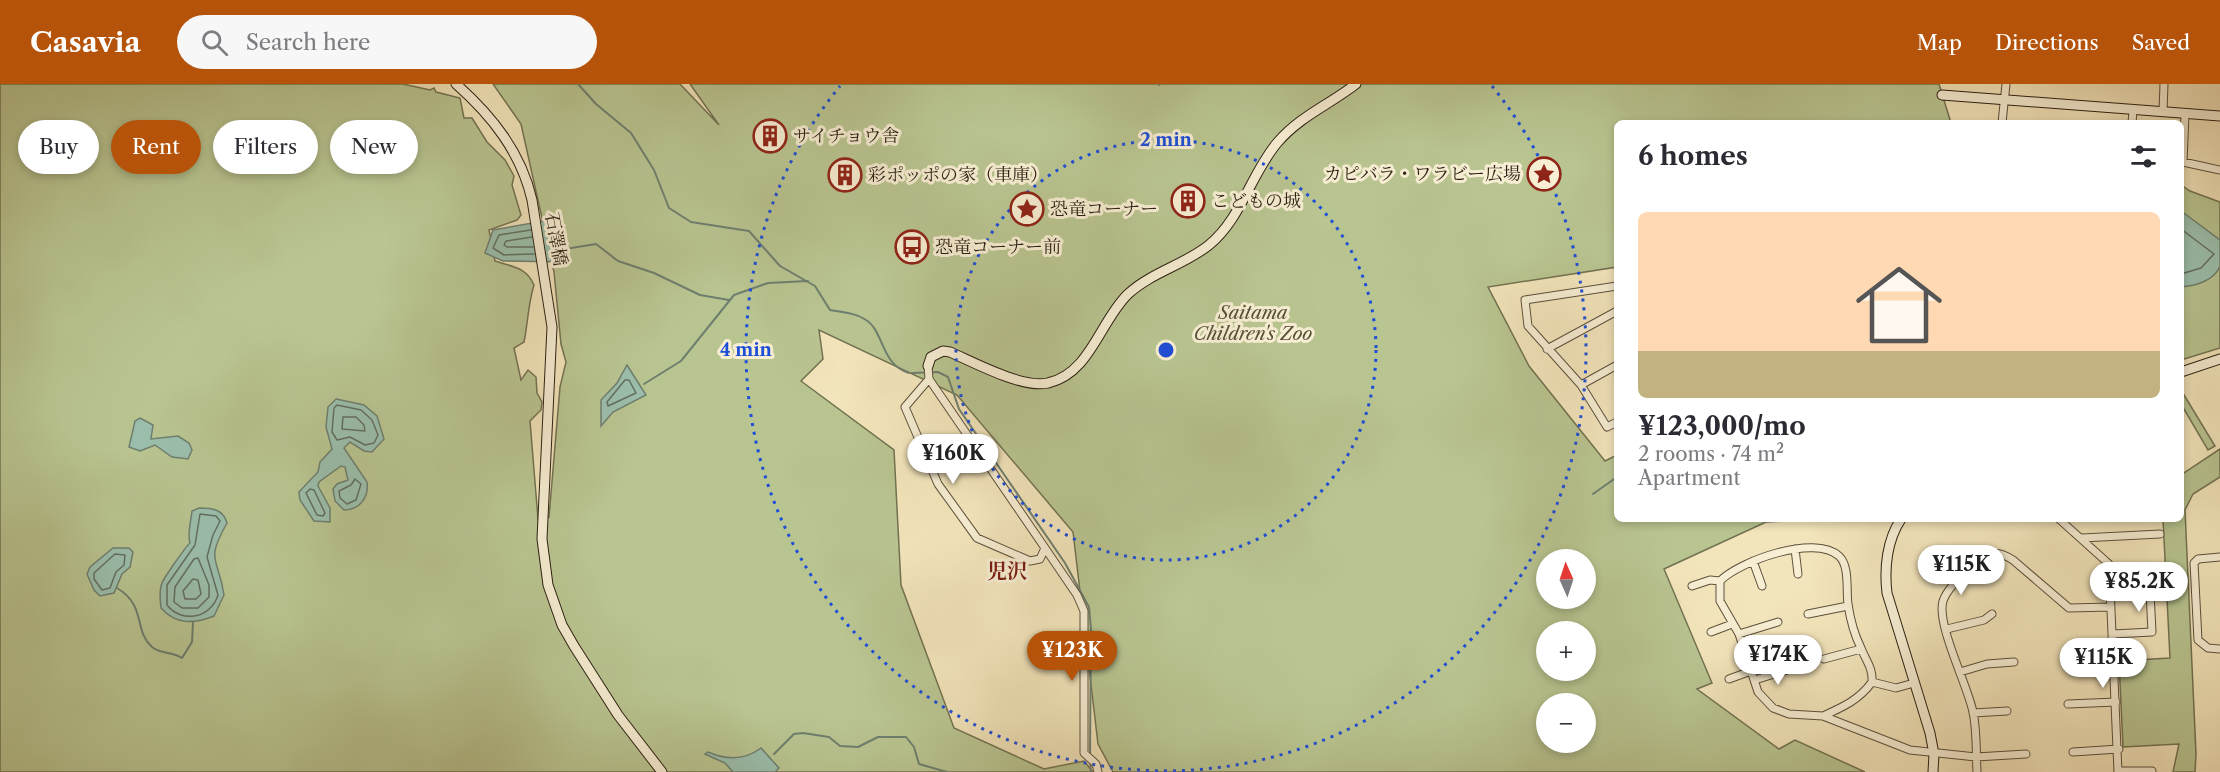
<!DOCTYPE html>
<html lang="en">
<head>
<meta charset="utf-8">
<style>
  :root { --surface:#fff; --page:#f7f7f7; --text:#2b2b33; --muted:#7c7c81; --line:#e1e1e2; --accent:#b45309 }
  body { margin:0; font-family:"Libre Caslon Text","Noto Serif JP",serif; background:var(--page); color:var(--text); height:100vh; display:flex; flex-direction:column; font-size:22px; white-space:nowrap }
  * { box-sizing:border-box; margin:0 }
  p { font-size:20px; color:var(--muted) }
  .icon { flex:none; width:33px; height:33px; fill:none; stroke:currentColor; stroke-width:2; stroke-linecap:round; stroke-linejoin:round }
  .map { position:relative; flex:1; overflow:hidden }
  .sheet { position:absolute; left:1614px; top:36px; width:570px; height:402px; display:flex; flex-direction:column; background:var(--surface); border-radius:9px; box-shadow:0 3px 9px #0003 }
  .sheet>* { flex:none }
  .banner { position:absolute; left:18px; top:36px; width:570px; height:54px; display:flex; gap:12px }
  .needle { width:39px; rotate:357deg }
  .controls { position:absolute; left:1536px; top:465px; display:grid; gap:12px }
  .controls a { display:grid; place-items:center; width:60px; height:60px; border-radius:50%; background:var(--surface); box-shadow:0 3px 9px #0003; font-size:30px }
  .price { position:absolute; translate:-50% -51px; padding:0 14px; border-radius:21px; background:#fff; color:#222; font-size:20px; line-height:39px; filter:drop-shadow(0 2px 3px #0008) }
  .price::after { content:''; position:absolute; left:50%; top:36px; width:18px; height:14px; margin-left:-9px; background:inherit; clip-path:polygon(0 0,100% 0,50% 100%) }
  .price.selected { background:var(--accent); color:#fff }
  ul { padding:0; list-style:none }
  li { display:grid; align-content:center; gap:12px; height:318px; padding:0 24px }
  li+li { border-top:2px solid var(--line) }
  li span { display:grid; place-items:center; height:186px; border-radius:9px; color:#555 }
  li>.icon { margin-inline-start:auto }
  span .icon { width:108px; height:108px; fill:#fffc; stroke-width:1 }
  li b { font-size:26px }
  h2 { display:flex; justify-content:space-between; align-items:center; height:72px; padding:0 24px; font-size:26px }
  .pill { padding:0 21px; border-radius:27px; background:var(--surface); box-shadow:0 3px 9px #0003; font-size:21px; line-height:54px }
  .pill.selected { background:var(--accent); color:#fff }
  header { display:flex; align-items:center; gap:36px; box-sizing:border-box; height:84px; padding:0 30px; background:var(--accent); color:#fff }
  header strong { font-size:28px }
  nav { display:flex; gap:33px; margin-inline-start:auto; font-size:21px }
  .search { width:420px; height:54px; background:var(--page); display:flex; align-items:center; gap:15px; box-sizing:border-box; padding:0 21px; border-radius:33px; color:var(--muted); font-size:22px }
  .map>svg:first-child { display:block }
  .green { fill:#b9c591; stroke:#727252; stroke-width:1.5; fill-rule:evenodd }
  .water { fill:#9bbfad; stroke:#6e7f6f; stroke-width:1.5 }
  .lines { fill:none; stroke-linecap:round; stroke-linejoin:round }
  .shore { stroke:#626f60; stroke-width:1.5 }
  .stream { stroke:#6e7f6f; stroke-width:2 }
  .street-casing { stroke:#5c503c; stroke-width:9 }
  .secondary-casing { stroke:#2a1f12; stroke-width:11 }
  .street { stroke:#f7eed3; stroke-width:7 }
  .secondary { stroke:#f7eed3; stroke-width:9 }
  .ring { fill:none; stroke:#1d4ed8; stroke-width:3; stroke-dasharray:3 6 }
  .labels { text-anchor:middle; stroke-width:6; stroke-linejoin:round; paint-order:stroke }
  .poi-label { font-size:18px; fill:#2a1f12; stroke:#f7eed3; text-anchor:start }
  .street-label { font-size:18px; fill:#2a1f12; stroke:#f7eed3 }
  .park-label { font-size:18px; font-style:italic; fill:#555138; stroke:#f7eed3 }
  .neighbourhood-label { font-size:20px; font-weight:bold; fill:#7a1f14; stroke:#f7eed3 }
  .centre { fill:#1d4ed8; stroke:#f7eed3; stroke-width:3 }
  .ring-label { font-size:18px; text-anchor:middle; font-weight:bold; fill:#1d4ed8; stroke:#f7eed3; stroke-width:6; stroke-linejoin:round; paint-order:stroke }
</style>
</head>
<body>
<header>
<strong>Casavia</strong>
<div class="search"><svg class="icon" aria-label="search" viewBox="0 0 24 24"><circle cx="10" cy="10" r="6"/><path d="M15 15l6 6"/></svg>Search here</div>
<nav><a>Map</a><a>Directions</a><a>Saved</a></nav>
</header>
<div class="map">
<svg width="2220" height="688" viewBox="0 0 2220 688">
  <rect width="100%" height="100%" fill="#f3e5bb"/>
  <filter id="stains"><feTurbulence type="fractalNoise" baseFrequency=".00333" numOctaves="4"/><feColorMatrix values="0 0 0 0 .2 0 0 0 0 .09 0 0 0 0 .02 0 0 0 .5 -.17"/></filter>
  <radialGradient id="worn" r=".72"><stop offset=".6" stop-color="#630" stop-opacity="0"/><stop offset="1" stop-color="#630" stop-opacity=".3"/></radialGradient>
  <path class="green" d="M0,0H403L430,6L434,4L436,8L460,14L464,34H472L487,58L505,76L514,92L512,101L521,131L517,136L489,146L495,177C513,183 526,183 534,201C528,220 528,239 524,258L514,264L521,296L528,286L536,293L537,309L542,318L541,326L530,337L538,435L549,433L560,303L566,278L561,260L554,188L521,40L493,0H680L719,41L690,0H1939L1951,39H1617V183L1488,203L1529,282L1605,377L1617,371V435H1814L1766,438L1664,485L1712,599L1697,605L1779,665L1795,656L1865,688H1113L1098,660L1073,448L957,311L819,246L823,275L801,297L894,366L901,501L954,644L1044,685L1084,677L1093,688H0ZM1546,476H1586V514H1546ZM1546,548H1586V586H1546ZM1546,620H1586V658H1546Z
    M2181,101L2190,107L2220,118V264L2181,276Z
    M2181,306L2215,362L2208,366L2181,320Z
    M2220,365V393L2193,410L2185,426L2196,670L2195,688H2173L2179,660L2123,663L2119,577L2170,574L2163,435H2181V391Z"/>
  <path class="water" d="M2181,127L2220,156C2220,164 2220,176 2220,182C2215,197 2194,202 2181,203Z
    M555,135L562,178L503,177L485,169L493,146Z
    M627,281L646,311L613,328L601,342V316L617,299Z
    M336,315L364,321L377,332L384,355L372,368L364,367L350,358L344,364L367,398C369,413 360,426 344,426L335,417L333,405L337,400L348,396L345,383L341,382L319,398L318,402L330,424V438L314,437L300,416L299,408L318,388L320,378L332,365L326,343L328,323Z
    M140,334L153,341L151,355L178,352L189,359L192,366L188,375L172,373L155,361L140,367L129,363L135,337Z
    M199,424C212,424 223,425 227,439C205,478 218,472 224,511L214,532C194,540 176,541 161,524C160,516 159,506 162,499C163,495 187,461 190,459C187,451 191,437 192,427Z
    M113,464H129L133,468L130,483L122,490L114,509L100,512L94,506L87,490L90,483Z
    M761,664L779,684L775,688H733L725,679L705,670L708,668C726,676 745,676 761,664Z"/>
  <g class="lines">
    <path class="shore" d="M2181,145L2214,170L2201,184L2181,190
      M531,146L499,151L493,164L504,171L534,170
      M532,153L506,157L504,161L507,163H533
      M625,296H629L636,309L608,322L607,318Z
      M337,321L361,326L372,336L378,351L374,359L365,361L350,353L337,356L332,348L334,324Z
      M343,333H356L364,341L365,347L342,345Z
      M355,395L361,400L356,416L347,420L340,414L339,407L351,401Z
      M310,405L314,406L325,429L323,432L317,431L306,409Z
      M200,430L216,432L220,437L213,451L207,473L218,511C211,534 182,540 167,521V501L195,461Z
      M115,470L125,471L124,481L116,488L110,504L102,506L94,495V489Z
      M198,474L209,501V513L198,524H182L174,518L175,503L194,475Z
      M193,495L198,496L201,510L196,515H185L183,507Z"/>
    <path class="stream" d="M578,0L596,20L631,49L654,86L669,124L691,138L749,147L780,182L815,202L830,226C842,228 856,229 866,236C884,247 881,281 909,289
      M1159,1L1160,0
      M565,165L596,160L618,177L654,189L700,211L729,216
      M912,289L938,288L948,293L959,325L1065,479L1089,523L1091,545L1090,671
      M644,300L681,277L734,211L768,199L808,197
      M1593,410L1617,393
      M117,504C147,522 133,546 152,563C160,570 173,568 182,574L192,558L193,538
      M774,670L794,650L803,649L829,653L840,662L858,663L878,653H906L914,663L919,680L947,688
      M1090,677L1091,688"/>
    <g class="street-casing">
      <path id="street" d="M2163,28L2164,0
        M2185,30L2183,78L2220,86
        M2002,39L2006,0
        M2132,39L2133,27
        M1617,202L1525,216L1528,242L1581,301L1607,343L1617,338
        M1547,265L1617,227
        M928,282L929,295L1045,464L1077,511L1084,527V669L1096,680L1098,688
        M929,295L905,323L938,400L977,454L1030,477L1040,475L1045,464
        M1581,301L1617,281
        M2059,435L2109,480L2118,688
        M2082,454L2160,450
        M1795,465L1798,490
        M2220,473L2198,475L2194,479L2198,556L2208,564L2220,565
        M1753,477L1762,502
        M1692,502L1710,496L1720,497
        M2111,510L2150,508L2152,548L2113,550
        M1808,530L1848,522
        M1947,545L1984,536L1992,530
        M1711,548L1732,540
        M1739,550L1778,538
        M2065,573L2114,571
        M1824,575L1861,565
        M1960,588L1987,580L2014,578
        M1729,595L1751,587
        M1755,596L1793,584
        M1872,598L1896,604L1914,599
        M2068,620L2116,618
        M1973,629L2007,627
        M1823,632C1843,623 1859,616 1872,598C1873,584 1866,577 1861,564C1855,552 1850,534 1848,520C1846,507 1850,482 1839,472C1814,450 1740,477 1720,497V517L1739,550L1758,608L1773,624L1789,630L1823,632L1910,666L1976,673L2026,670
        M2073,668L2119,665
        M2119,687H2152
        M1977,688C1976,669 1977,647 1973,628C1968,602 1936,540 1943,517C1948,502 1966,489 1976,479C1988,466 1999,467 2013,476L2069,524L2111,523"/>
    </g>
    <g class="secondary-casing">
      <path id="secondary" d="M456,0C492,32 521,68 532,116L552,243L542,455L548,501L562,541L574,562L618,631L662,688
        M1942,11L2220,32
        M928,282L931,273L943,267L950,268C973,278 1023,305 1048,299C1090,290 1100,237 1128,210C1152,188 1184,181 1209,161C1241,135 1251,90 1277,59C1300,32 1329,21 1356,0
        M2181,288L2220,275
        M1901,435C1887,456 1884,484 1887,509L1930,649L1934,670L1933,688"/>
    </g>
    <use href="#street" class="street"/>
    <use href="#secondary" class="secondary"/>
  </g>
  <g class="ring">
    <circle cx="1166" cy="266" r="210"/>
    <path d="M1492 2A420 420 0 1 1 840 2"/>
  </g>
  <defs>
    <g id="building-ring" transform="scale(1.725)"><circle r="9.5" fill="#f7eed3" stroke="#8f2418" stroke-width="1.5"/><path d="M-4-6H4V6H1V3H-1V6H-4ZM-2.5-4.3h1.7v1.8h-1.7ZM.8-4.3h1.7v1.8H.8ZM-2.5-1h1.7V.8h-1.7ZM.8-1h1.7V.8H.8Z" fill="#8f2418"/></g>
    <g id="sight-ring" transform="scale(1.725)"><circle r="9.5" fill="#f7eed3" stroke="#8f2418" stroke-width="1.5"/><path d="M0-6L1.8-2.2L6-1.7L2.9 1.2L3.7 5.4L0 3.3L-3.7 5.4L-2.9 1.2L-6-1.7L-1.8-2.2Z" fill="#8f2418"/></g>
    <g id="bus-ring" transform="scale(1.725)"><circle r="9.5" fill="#f7eed3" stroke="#8f2418" stroke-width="1.5"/><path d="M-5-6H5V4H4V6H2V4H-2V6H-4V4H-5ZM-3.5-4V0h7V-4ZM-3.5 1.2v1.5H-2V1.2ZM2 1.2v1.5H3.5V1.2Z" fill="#8f2418"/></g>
  </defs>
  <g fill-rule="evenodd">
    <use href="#building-ring" x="770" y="52"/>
    <use href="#sight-ring" x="1544" y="90"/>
    <use href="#building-ring" x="845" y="91"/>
    <use href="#building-ring" x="1188" y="117"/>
    <use href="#sight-ring" x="1027" y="125"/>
    <use href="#bus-ring" x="912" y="163"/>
  </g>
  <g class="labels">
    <g class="poi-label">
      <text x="793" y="58">サイチョウ舎</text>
      <text x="1521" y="96" text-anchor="end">カピバラ・ワラビー広場</text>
      <text x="868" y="97">彩ポッポの家（車庫）</text>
      <text x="1211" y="123">こどもの城</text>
      <text x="1050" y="131">恐竜コーナー</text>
      <text x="935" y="169">恐竜コーナー前</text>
    </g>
    <g class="street-label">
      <text transform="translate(556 155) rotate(80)" y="6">石澤橋</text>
    </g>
    <g class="park-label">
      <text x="1253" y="235">Saitama<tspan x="1253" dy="21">Children's Zoo</tspan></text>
    </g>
    <g class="neighbourhood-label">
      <text x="1007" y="494">児沢</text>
    </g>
  </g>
  <circle cx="1166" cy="266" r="9" class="centre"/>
  <g class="ring-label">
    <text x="1166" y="62">2 min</text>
    <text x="746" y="272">4 min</text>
  </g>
  <rect width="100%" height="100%" filter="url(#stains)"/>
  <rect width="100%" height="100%" fill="url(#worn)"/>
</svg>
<div class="controls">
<a><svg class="needle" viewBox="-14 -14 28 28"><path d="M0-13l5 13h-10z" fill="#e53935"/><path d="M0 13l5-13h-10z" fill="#7c7c81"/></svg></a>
<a>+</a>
<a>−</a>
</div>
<b class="price" style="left:953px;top:401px">¥160K</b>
<b class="price" style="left:1961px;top:512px">¥115K</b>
<b class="price" style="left:2139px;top:529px">¥85.2K</b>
<b class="price selected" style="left:1072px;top:598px">¥123K</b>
<b class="price" style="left:1778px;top:602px">¥174K</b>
<b class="price" style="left:2103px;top:605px">¥115K</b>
<div class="banner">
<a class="pill">Buy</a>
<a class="pill selected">Rent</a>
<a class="pill">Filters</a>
<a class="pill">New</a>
</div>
<section class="sheet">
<h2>6 homes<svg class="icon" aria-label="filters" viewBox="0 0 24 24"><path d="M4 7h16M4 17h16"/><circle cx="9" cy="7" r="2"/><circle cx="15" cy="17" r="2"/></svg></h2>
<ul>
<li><span style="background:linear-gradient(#ffd9b3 75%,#c2b280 0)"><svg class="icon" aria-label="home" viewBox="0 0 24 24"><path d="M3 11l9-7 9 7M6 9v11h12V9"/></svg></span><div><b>¥123,000/mo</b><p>2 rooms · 74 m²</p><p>Apartment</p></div></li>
</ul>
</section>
</div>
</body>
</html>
